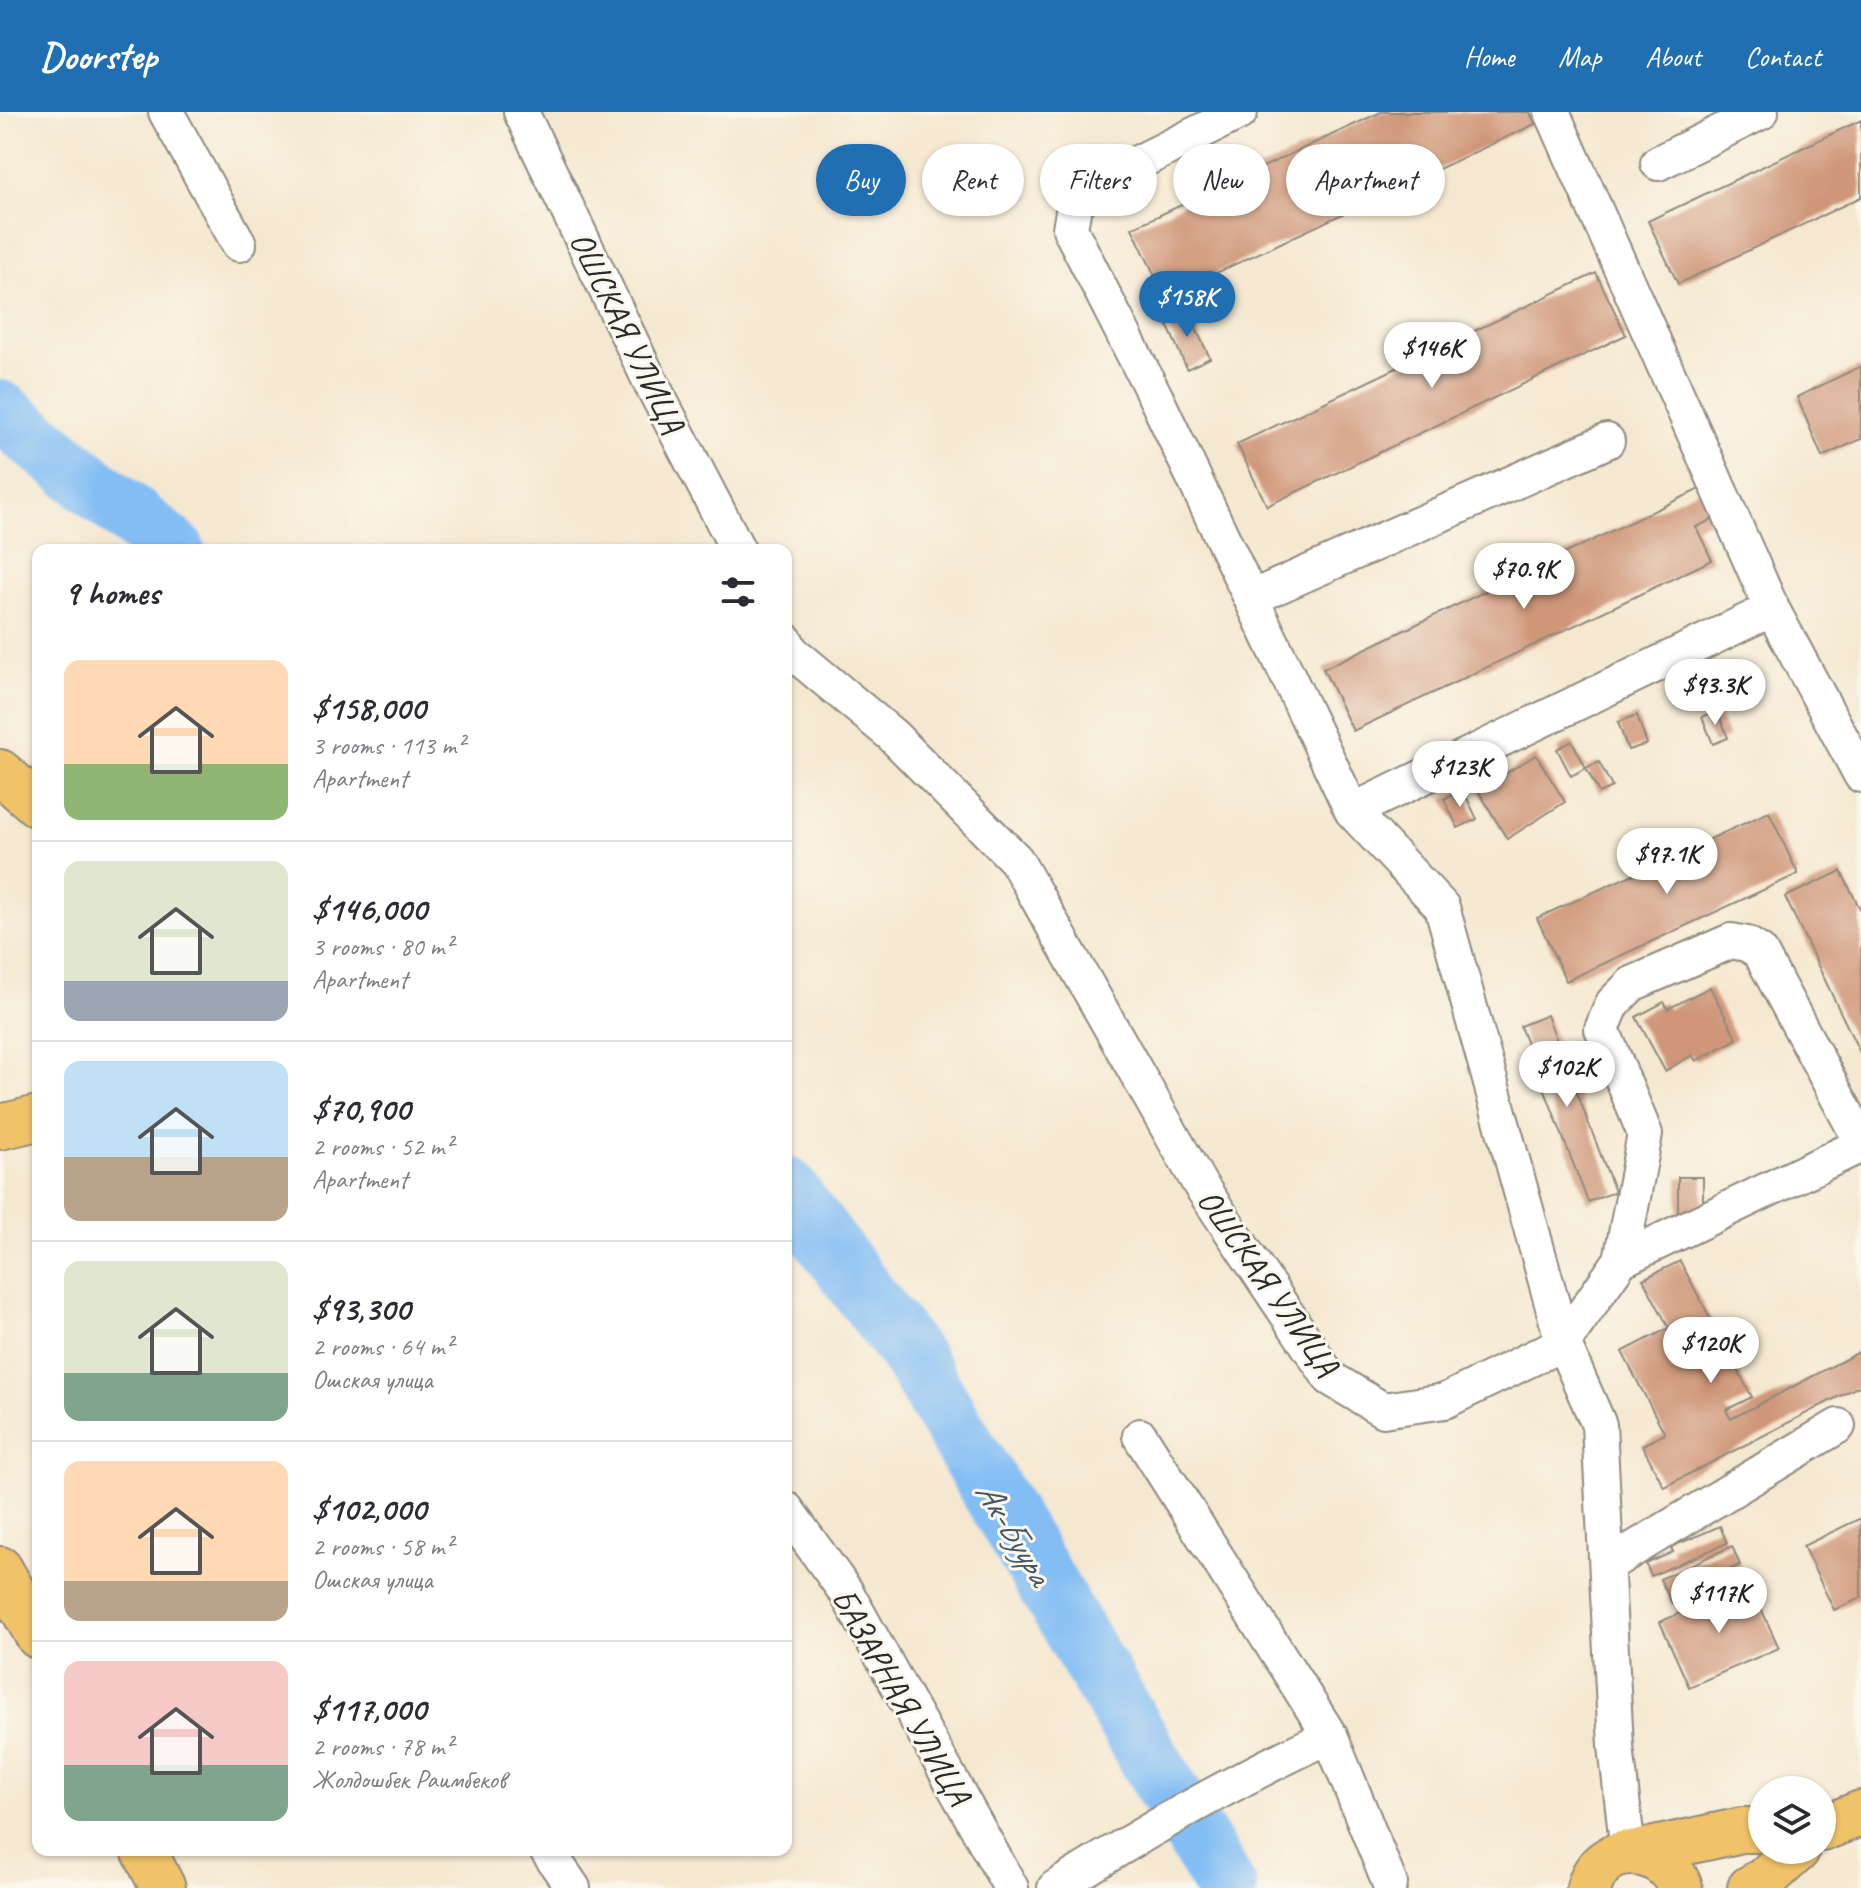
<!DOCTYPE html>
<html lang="en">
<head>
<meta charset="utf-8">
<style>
  :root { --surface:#fff; --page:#f2f2f3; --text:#2b2b33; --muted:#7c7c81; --line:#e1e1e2; --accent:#1f6fb2 }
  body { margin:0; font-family:Caveat,sans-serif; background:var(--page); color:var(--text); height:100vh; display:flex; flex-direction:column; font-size:30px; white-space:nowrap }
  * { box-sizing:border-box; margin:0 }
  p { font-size:26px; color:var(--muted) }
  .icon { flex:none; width:44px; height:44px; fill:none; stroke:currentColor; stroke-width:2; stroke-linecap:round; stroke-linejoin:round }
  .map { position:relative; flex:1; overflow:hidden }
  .side { position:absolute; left:32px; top:432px; width:760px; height:1312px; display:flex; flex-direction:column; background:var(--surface); border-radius:16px; box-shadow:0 2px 6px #0004 }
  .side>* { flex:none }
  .top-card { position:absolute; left:816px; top:32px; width:760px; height:72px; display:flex; gap:16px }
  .buttons { position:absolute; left:1748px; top:1664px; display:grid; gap:16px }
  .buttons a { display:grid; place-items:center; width:88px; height:88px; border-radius:50%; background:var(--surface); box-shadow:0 2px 6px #0004; font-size:40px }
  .price { position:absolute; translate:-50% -68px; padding:0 18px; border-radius:28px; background:#fff; color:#222; font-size:26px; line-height:52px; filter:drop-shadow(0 2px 4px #0008) }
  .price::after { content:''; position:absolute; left:50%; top:48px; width:24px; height:18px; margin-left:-12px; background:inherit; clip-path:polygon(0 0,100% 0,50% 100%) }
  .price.on { background:var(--accent); color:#fff }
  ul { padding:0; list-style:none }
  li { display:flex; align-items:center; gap:24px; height:200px; padding:0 32px }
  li+li { border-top:2px solid var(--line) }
  li span { display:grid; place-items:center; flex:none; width:224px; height:160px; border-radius:16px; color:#555 }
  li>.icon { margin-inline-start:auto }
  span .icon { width:96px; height:96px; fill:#fffc; stroke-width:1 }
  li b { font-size:34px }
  h2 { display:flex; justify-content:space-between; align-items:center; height:96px; padding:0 32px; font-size:34px }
  .pill { padding:0 28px; border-radius:36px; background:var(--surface); box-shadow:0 2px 6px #0004; font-size:28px; line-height:72px }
  .pill.on { background:var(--accent); color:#fff }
  header { display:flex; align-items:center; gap:48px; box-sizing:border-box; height:112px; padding:0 40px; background:var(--accent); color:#fff }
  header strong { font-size:38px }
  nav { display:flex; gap:44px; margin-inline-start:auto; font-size:28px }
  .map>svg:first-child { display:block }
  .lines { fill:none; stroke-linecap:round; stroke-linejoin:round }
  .river { stroke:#82bdf4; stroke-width:62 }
  .building { fill:#cf9678 }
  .minor-casing { stroke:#908a7e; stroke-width:38 }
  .major-casing { stroke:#908a7e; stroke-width:48 }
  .minor { stroke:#fff; stroke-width:34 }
  .major { stroke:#f1c369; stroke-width:44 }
  .labels { text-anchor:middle; stroke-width:6; stroke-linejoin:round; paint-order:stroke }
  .street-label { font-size:34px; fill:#2b2b2b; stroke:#fbf7ec }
  .water-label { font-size:36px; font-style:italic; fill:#455767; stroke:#fbf7ec }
</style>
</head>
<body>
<header>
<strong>Doorstep</strong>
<nav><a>Home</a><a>Map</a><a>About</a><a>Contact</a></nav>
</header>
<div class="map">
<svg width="1861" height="1776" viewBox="0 0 1861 1776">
  <rect width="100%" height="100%" fill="#fbf7ec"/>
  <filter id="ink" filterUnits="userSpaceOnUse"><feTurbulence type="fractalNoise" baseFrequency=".0125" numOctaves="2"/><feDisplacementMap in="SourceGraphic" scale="16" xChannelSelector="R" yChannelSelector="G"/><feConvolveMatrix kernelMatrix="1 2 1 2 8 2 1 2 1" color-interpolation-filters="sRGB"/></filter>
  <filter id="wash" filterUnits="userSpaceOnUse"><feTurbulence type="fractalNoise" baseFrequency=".006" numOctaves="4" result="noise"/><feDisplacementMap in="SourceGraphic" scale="32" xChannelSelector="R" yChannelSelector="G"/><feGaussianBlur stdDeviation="1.8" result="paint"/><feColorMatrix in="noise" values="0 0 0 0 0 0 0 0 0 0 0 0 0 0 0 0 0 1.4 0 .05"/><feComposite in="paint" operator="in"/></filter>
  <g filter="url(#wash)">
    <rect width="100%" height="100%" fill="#f5e8d0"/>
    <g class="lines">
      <path class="river" d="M0,299L174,438
        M786,1076L913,1246L1226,1776"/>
    </g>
    <g id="blocks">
      <path class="building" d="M1381,0H1530L1535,12L1165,185L1132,116Z
        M1861,8V85L1678,172L1648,109Z
        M1596,161L1626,223L1267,394L1237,332Z
        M1187,198L1210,246L1187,257L1165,208Z
        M1861,254V327L1822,345L1797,285Z
        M1708,373L1722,403L1696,415L1712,448L1353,619L1323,557Z
        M1717,598L1728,626L1713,632L1702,605Z
        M1637,603L1647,632L1628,638L1618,610Z
        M1572,629L1586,656L1599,650L1612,675L1599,681L1586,656L1571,664L1557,637Z
        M1536,643L1565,690L1507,727L1478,678Z
        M1463,678L1477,707L1458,716L1444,687Z
        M1769,700L1798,762L1566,869L1537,806Z
        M1841,759L1861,799V943L1785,785Z
        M1710,875L1737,927L1696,949L1692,943L1665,959L1636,905L1664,890L1668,897Z
        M1547,903L1615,1080L1588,1090L1520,914Z
        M1678,1065H1703V1103H1678Z
        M1680,1149L1752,1285L1726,1298L1731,1307L1861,1239V1273L1664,1375L1642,1333L1665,1322L1622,1240L1669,1216L1643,1167Z
        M1861,1406V1486L1834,1498L1803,1434Z
        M1720,1414L1727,1431L1651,1464L1646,1452L1673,1440L1671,1435Z
        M1732,1434L1740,1453L1699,1471L1702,1478L1672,1492L1660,1467Z
        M1749,1470L1779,1536L1689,1575L1660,1510Z"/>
    </g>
  </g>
  <g filter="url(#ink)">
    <use href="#blocks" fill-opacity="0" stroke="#908a7e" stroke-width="2"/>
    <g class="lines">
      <g class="minor-casing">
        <path id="minor" d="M166,0L239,132
          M521,0L650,269L738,438
          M1240,0L1091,74L1074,94L1070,117L1156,286L1352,699L1442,795L1563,1231L1599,1313L1616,1634L1628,1740
          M1552,0L1772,497L1861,663
          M1658,51L1761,0
          M1251,486L1607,329
          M786,529L791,539L892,623L1016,748L1199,1071L1330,1266L1383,1298L1445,1289L1563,1231L1621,1148L1645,1022L1602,917L1613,891L1632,872L1731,829L1747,832L1760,840L1861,1029
          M1352,699L1772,497
          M1621,1148L1861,1033
          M786,1397L846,1480L1011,1776
          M1607,1453L1838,1314
          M1330,1624L1390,1772
          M547,1738L573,1776
          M1055,1776C1144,1720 1234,1668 1330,1624L1140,1324"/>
      </g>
      <g class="major-casing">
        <path id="major" d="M0,660L38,693
          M0,1015L38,1006
          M0,1457L38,1524
          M1822,1717L1861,1701
          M144,1738L163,1776
          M1641,1740L1742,1718H1762
          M1589,1776C1601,1727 1665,1732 1680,1776
          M1750,1776L1764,1768L1797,1738"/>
      </g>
      <use href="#minor" class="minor"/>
      <use href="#major" class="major"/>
    </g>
  </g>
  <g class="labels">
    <g class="street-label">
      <text transform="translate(628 220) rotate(64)" y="12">ОШСКАЯ УЛИЦА</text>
      <text transform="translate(1269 1170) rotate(55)" y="12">ОШСКАЯ УЛИЦА</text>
      <text transform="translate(902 1584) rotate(60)" y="12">БАЗАРНАЯ УЛИЦА</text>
    </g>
    <g class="water-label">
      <text transform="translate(1015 1420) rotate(59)" y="13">Ак-Буура</text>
    </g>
  </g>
</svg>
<div class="buttons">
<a><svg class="icon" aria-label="layers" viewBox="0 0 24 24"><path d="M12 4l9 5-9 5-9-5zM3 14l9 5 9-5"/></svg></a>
</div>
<b class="price on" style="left:1187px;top:227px">$158K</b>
<b class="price" style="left:1432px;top:278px">$146K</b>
<b class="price" style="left:1524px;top:499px">$70.9K</b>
<b class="price" style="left:1715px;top:615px">$93.3K</b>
<b class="price" style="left:1460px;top:697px">$123K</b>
<b class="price" style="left:1667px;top:784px">$97.1K</b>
<b class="price" style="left:1567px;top:997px">$102K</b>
<b class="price" style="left:1711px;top:1273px">$120K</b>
<b class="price" style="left:1719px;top:1523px">$117K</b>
<div class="top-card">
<a class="pill on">Buy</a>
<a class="pill">Rent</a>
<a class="pill">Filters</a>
<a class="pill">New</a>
<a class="pill">Apartment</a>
</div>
<section class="side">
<h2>9 homes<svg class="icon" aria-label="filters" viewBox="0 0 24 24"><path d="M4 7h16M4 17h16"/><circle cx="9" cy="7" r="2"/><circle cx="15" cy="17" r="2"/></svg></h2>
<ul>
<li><span style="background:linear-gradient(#ffd9b3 65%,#8fb573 0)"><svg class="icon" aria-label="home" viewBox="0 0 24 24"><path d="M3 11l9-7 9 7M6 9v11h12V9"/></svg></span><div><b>$158,000</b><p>3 rooms · 113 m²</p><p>Apartment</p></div></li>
<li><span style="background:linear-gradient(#dfe7d0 75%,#9aa5b1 0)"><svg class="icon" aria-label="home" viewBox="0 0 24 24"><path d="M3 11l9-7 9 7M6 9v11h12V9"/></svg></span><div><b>$146,000</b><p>3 rooms · 80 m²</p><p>Apartment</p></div></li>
<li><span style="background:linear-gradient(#bfe0f5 60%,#b9a48a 0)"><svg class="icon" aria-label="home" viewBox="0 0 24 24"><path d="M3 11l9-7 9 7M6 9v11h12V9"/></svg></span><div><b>$70,900</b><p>2 rooms · 52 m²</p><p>Apartment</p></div></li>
<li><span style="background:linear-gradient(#dfe7d0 70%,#7fa58c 0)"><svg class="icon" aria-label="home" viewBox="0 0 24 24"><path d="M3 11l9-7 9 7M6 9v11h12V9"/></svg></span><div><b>$93,300</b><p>2 rooms · 64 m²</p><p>Ошская улица</p></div></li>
<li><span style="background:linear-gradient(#ffd9b3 75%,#b9a48a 0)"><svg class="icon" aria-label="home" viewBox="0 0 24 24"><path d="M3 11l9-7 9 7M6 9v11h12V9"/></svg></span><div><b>$102,000</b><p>2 rooms · 58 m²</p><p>Ошская улица</p></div></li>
<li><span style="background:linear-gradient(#f6c9c9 65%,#7fa58c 0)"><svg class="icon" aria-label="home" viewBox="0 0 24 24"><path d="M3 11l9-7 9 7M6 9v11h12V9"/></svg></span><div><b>$117,000</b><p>2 rooms · 78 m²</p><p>Жолдошбек Раимбеков</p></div></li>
</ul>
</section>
</div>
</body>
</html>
